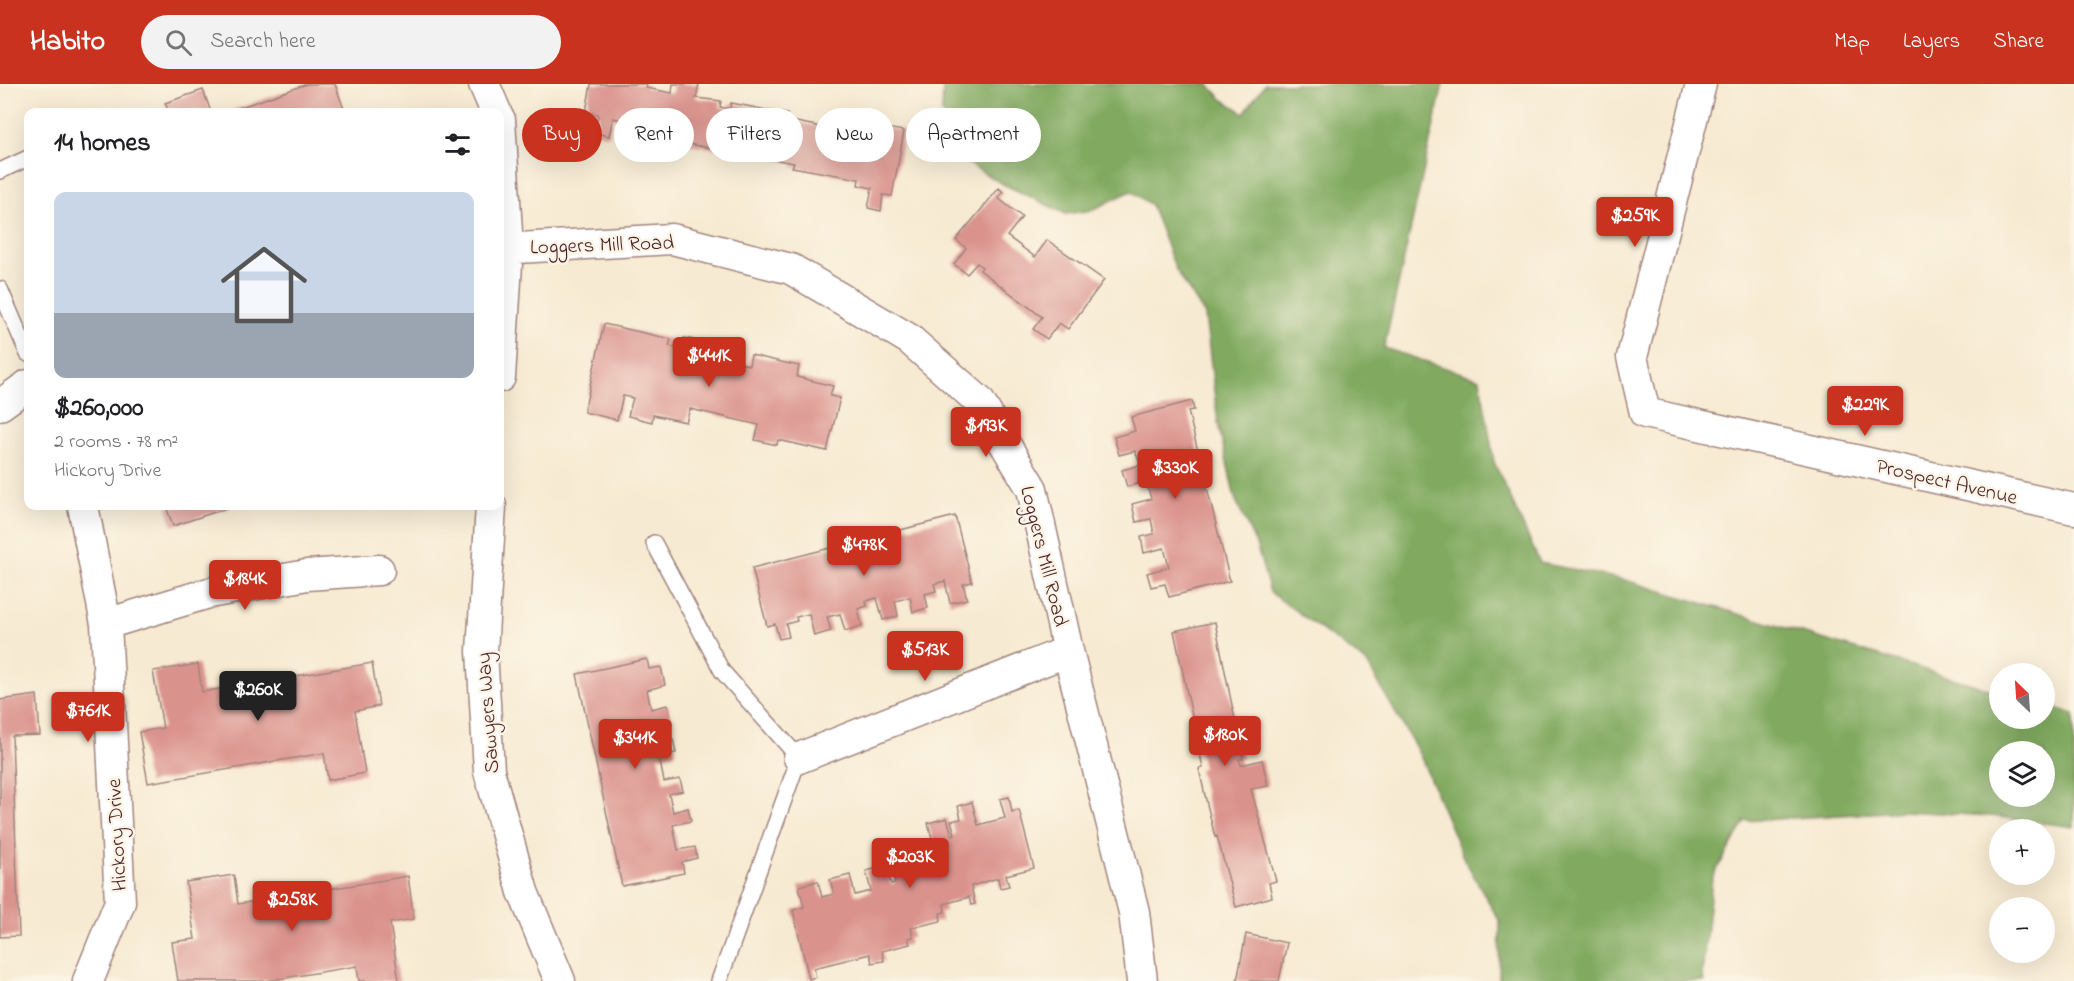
<!DOCTYPE html>
<html lang="en">
<head>
<meta charset="utf-8">
<style>
  :root { --surface:#fff; --page:#f2f2f2; --text:#202124; --muted:#757577; --accent:#c8321e }
  body { margin:0; font-family:"Indie Flower",sans-serif; background:var(--page); color:var(--text); height:100vh; display:flex; flex-direction:column; font-size:22px; white-space:nowrap }
  * { box-sizing:border-box; margin:0 }
  p { font-size:20px; color:var(--muted) }
  .icon { flex:none; width:33px; height:33px; fill:none; stroke:currentColor; stroke-width:2; stroke-linecap:round; stroke-linejoin:round }
  .map { position:relative; flex:1; overflow:hidden }
  .details { position:absolute; left:24px; top:24px; width:480px; height:402px; display:flex; flex-direction:column; background:var(--surface); border-radius:12px; box-shadow:0 6px 24px #0002 }
  .details>* { flex:none }
  .guide { position:absolute; left:522px; top:24px; width:570px; height:54px; display:flex; gap:12px }
  .needle { width:39px; rotate:335deg }
  .buttons { position:absolute; left:1989px; top:579px; display:grid; gap:12px }
  .buttons a { display:grid; place-items:center; width:66px; height:66px; border-radius:50%; background:var(--surface); box-shadow:0 6px 24px #0002; font-size:30px }
  .price { position:absolute; translate:-50% -51px; padding:0 14px; border-radius:6px; background:var(--accent); color:#fff; font-size:20px; line-height:39px; filter:drop-shadow(0 2px 3px #0008) }
  .price::after { content:''; position:absolute; left:50%; top:36px; width:18px; height:14px; margin-left:-9px; background:inherit; clip-path:polygon(0 0,100% 0,50% 100%) }
  .price.selected { background:#222; color:#fff }
  ul { padding:0; list-style:none }
  li { display:grid; align-content:center; gap:12px; height:318px; padding:0 30px }
  li span { display:grid; place-items:center; height:186px; border-radius:12px; color:#555 }
  li>.icon { margin-inline-start:auto }
  span .icon { width:108px; height:108px; fill:#fffc; stroke-width:1 }
  li b { font-size:26px }
  h2 { display:flex; justify-content:space-between; align-items:center; height:72px; padding:0 30px; font-size:26px }
  .chip { padding:0 21px; border-radius:27px; background:var(--surface); box-shadow:0 6px 24px #0002; font-size:21px; line-height:54px }
  .chip.selected { background:var(--accent); color:#fff }
  header { display:flex; align-items:center; gap:36px; box-sizing:border-box; height:84px; padding:0 30px; background:var(--accent); color:#fff }
  header strong { font-size:28px }
  nav { display:flex; gap:33px; margin-inline-start:auto; font-size:21px }
  .search { width:420px; height:54px; background:var(--page); display:flex; align-items:center; gap:15px; box-sizing:border-box; padding:0 21px; border-radius:33px; color:var(--muted); font-size:22px }
  .map>svg:first-child { display:block }
  .forest { fill:#81aa61; stroke:#666446; stroke-width:1.5; fill-rule:evenodd }
  .building { fill:#da928c }
  .lines { fill:none; stroke-linecap:round; stroke-linejoin:round }
  .lane-casing { stroke:#a0847e; stroke-width:18 }
  .street-casing { stroke:#a0847e; stroke-width:33 }
  .lane { stroke:#fff; stroke-width:15 }
  .street { stroke:#fff; stroke-width:30 }
  .labels { text-anchor:middle; stroke-width:5; stroke-linejoin:round; paint-order:stroke }
  .street-label { font-size:21px; fill:#4a1f2b; stroke:#fcf5e5 }
</style>
</head>
<body>
<header>
<strong>Habito</strong>
<div class="search"><svg class="icon" aria-label="search" viewBox="0 0 24 24"><circle cx="10" cy="10" r="6"/><path d="M15 15l6 6"/></svg>Search here</div>
<nav><a>Map</a><a>Layers</a><a>Share</a></nav>
</header>
<div class="map">
<svg width="2074" height="897" viewBox="0 0 2074 897">
  <rect width="100%" height="100%" fill="#fcf5e5"/>
  <filter id="ink" filterUnits="userSpaceOnUse"><feTurbulence type="fractalNoise" baseFrequency=".0167" numOctaves="2"/><feDisplacementMap in="SourceGraphic" scale="12" xChannelSelector="R" yChannelSelector="G"/><feConvolveMatrix kernelMatrix="1 2 1 2 8 2 1 2 1" color-interpolation-filters="sRGB"/></filter>
  <filter id="wash" filterUnits="userSpaceOnUse"><feTurbulence type="fractalNoise" baseFrequency=".008" numOctaves="4" result="noise"/><feDisplacementMap in="SourceGraphic" scale="24" xChannelSelector="R" yChannelSelector="G"/><feGaussianBlur stdDeviation="1.35" result="paint"/><feColorMatrix in="noise" values="0 0 0 0 0 0 0 0 0 0 0 0 0 0 0 0 0 1.4 0 .05"/><feComposite in="paint" operator="in"/></filter>
  <g filter="url(#wash)">
    <rect width="100%" height="100%" fill="#f7ead2"/>
    <path class="forest" d="M943,0H1208L1222,15L1244,29L1265,0H1443L1384,264L1480,295L1494,378L1540,479L1625,496L1999,608L2000,634H2044L2045,621L2074,630V743L1991,732L1903,727L1745,737L1712,794L1702,891L1704,897H1499L1500,838L1463,773L1419,669L1367,579L1270,508L1257,463L1235,414L1218,339L1205,231L1176,186L1151,121L1131,107L1092,126L1066,130L1001,99L962,76L942,28ZM2000,668H2044V712H2000Z"/>
    <g id="blocks">
      <path class="building" d="M307,0H335L345,28H227Z
        M591,0H647L646,4L672,9L673,0H699L696,14L721,17L720,23L730,25L731,19L787,30L786,36L867,52L869,41L904,47L892,112L883,111L881,127L868,124L872,104L858,101L859,95L792,83L794,79L688,60L689,54L620,41L621,36L613,34L609,52L595,49L598,30L586,28Z
        M203,6L211,28H169L165,19Z
        M999,104L1003,108L998,114L1022,133L1007,152L1035,173L1047,156L1104,196L1068,245L1059,239L1047,255L1033,245L1042,233L980,186L982,183L977,179L967,190L954,180L966,164L956,156Z
        M604,240L671,255L669,262L681,265L684,254L733,264L730,277L749,281L751,271L799,282L797,293L833,302L830,312L840,314L827,367L778,356L777,361L755,356L759,341L690,325L686,338L653,331L652,338L628,332L633,314L623,312L617,336L584,328Z
        M1192,317L1194,326L1188,327L1230,497L1169,513L1165,500L1151,503L1147,489L1169,483L1164,464L1144,469L1141,453L1154,450L1151,435L1136,438L1132,420L1151,415L1146,397L1127,403L1122,386L1140,381L1139,377L1135,367L1119,371L1114,353L1135,347L1131,333Z
        M166,422H233L173,442Z
        M955,432L972,498L963,500L967,515L950,519L945,497L934,500L936,507L925,510L928,524L913,528L910,513L895,517L898,532L883,536L877,514L866,517L867,522L858,525L862,542L845,547L840,530L827,533L831,547L814,552L809,530L796,533L797,537L786,540L789,553L779,555L775,540L767,542L752,484Z
        M1215,538L1243,675H1239L1241,681L1262,676L1268,702L1251,705L1276,797L1269,799L1272,813L1236,823L1217,752L1215,753L1207,720L1199,685L1203,684L1174,547Z
        M647,575L649,585L661,583L665,601L647,606L651,625L668,621L672,640L657,643L660,658L673,655L676,669L659,672L664,698L680,695L683,707L669,710L673,728L688,724L691,737L673,741L678,766L695,763L697,774L682,778L684,789L622,802L577,590Z
        M372,579L379,622L355,627L365,689L328,696L324,669L148,699L139,648L163,644L153,587L198,580L202,608Z
        M37,611L40,651L12,652L19,852L0,853V616Z
        M1009,713L1012,728L1019,726L1034,784L1006,791L1009,802L1000,804L998,794L971,802L975,820L971,821L969,813L944,820L945,828L940,829L941,837L911,844L913,853L908,854L910,860L882,867L884,877L872,879L870,870L814,884L816,893L809,895L793,826L804,823L799,802L818,797L822,813L834,810L830,796L850,791L855,811L871,807L866,787L886,782L891,800L895,799L892,787L903,783L898,765L916,760L920,776L924,774L921,761L933,758L928,739L947,734L952,751L955,750L951,737L961,735L958,722L972,718L978,741L1005,734L1000,715Z
        M234,791L238,820L408,792L414,835L390,839L399,897H359L357,882L266,897H178L172,858L195,855L186,798Z
        M1246,850L1287,859L1279,897H1237Z"/>
    </g>
  </g>
  <g filter="url(#ink)">
    <use href="#blocks" fill-opacity="0" stroke="#a0847e" stroke-width="1.5"/>
    <g class="lines">
      <g class="lane-casing">
        <path id="lane" d="M0,87L28,74
          M0,205L28,270
          M654,459L722,587L799,674L719,897"/>
      </g>
      <g class="street-casing">
        <path id="street" d="M484,0L496,28
          M1701,0L1632,273L1645,329L2074,425
          M500,36L508,164L500,293
          M500,165L672,155L791,185L909,255L979,317L1032,405L1068,567L1134,828L1142,897
          M0,321L28,301
          M83,422L106,540L120,818L88,897
          M491,422L482,567L489,687L523,808L560,897
          M106,540L209,509L307,491L379,486
          M799,674L1068,567"/>
      </g>
      <use href="#lane" class="lane"/>
      <use href="#street" class="street"/>
    </g>
  </g>
  <g class="labels">
    <g class="street-label">
      <text transform="translate(602 160) rotate(-2)" y="7">Loggers Mill Road</text>
      <text transform="translate(1947 397) rotate(13)" y="7">Prospect Avenue</text>
      <text transform="translate(1045 472) rotate(76)" y="7">Loggers Mill Road</text>
      <text transform="translate(487 629) rotate(-94)" y="7">Sawyers Way</text>
      <text transform="translate(116 751) rotate(-93)" y="7">Hickory Drive</text>
    </g>
  </g>
</svg>
<div class="buttons">
<a><svg class="needle" viewBox="-14 -14 28 28"><path d="M0-13l5 13h-10z" fill="#e53935"/><path d="M0 13l5-13h-10z" fill="#757577"/></svg></a>
<a><svg class="icon" aria-label="layers" viewBox="0 0 24 24"><path d="M12 4l9 5-9 5-9-5zM3 14l9 5 9-5"/></svg></a>
<a>+</a>
<a>−</a>
</div>
<b class="price" style="left:1635px;top:164px">$259K</b>
<b class="price" style="left:709px;top:304px">$441K</b>
<b class="price" style="left:1865px;top:353px">$229K</b>
<b class="price" style="left:986px;top:374px">$193K</b>
<b class="price" style="left:1175px;top:416px">$330K</b>
<b class="price" style="left:864px;top:493px">$478K</b>
<b class="price" style="left:245px;top:527px">$184K</b>
<b class="price" style="left:925px;top:598px">$513K</b>
<b class="price selected" style="left:258px;top:638px">$260K</b>
<b class="price" style="left:88px;top:659px">$761K</b>
<b class="price" style="left:1225px;top:683px">$180K</b>
<b class="price" style="left:635px;top:686px">$341K</b>
<b class="price" style="left:910px;top:805px">$203K</b>
<b class="price" style="left:292px;top:848px">$258K</b>
<div class="guide">
<a class="chip selected">Buy</a>
<a class="chip">Rent</a>
<a class="chip">Filters</a>
<a class="chip">New</a>
<a class="chip">Apartment</a>
</div>
<section class="details">
<h2>14 homes<svg class="icon" aria-label="filters" viewBox="0 0 24 24"><path d="M4 7h16M4 17h16"/><circle cx="9" cy="7" r="2"/><circle cx="15" cy="17" r="2"/></svg></h2>
<ul>
<li><span style="background:linear-gradient(#c9d6e8 65%,#9aa5b1 0)"><svg class="icon" aria-label="home" viewBox="0 0 24 24"><path d="M3 11l9-7 9 7M6 9v11h12V9"/></svg></span><div><b>$260,000</b><p>2 rooms · 78 m²</p><p>Hickory Drive</p></div></li>
</ul>
</section>
</div>
</body>
</html>
